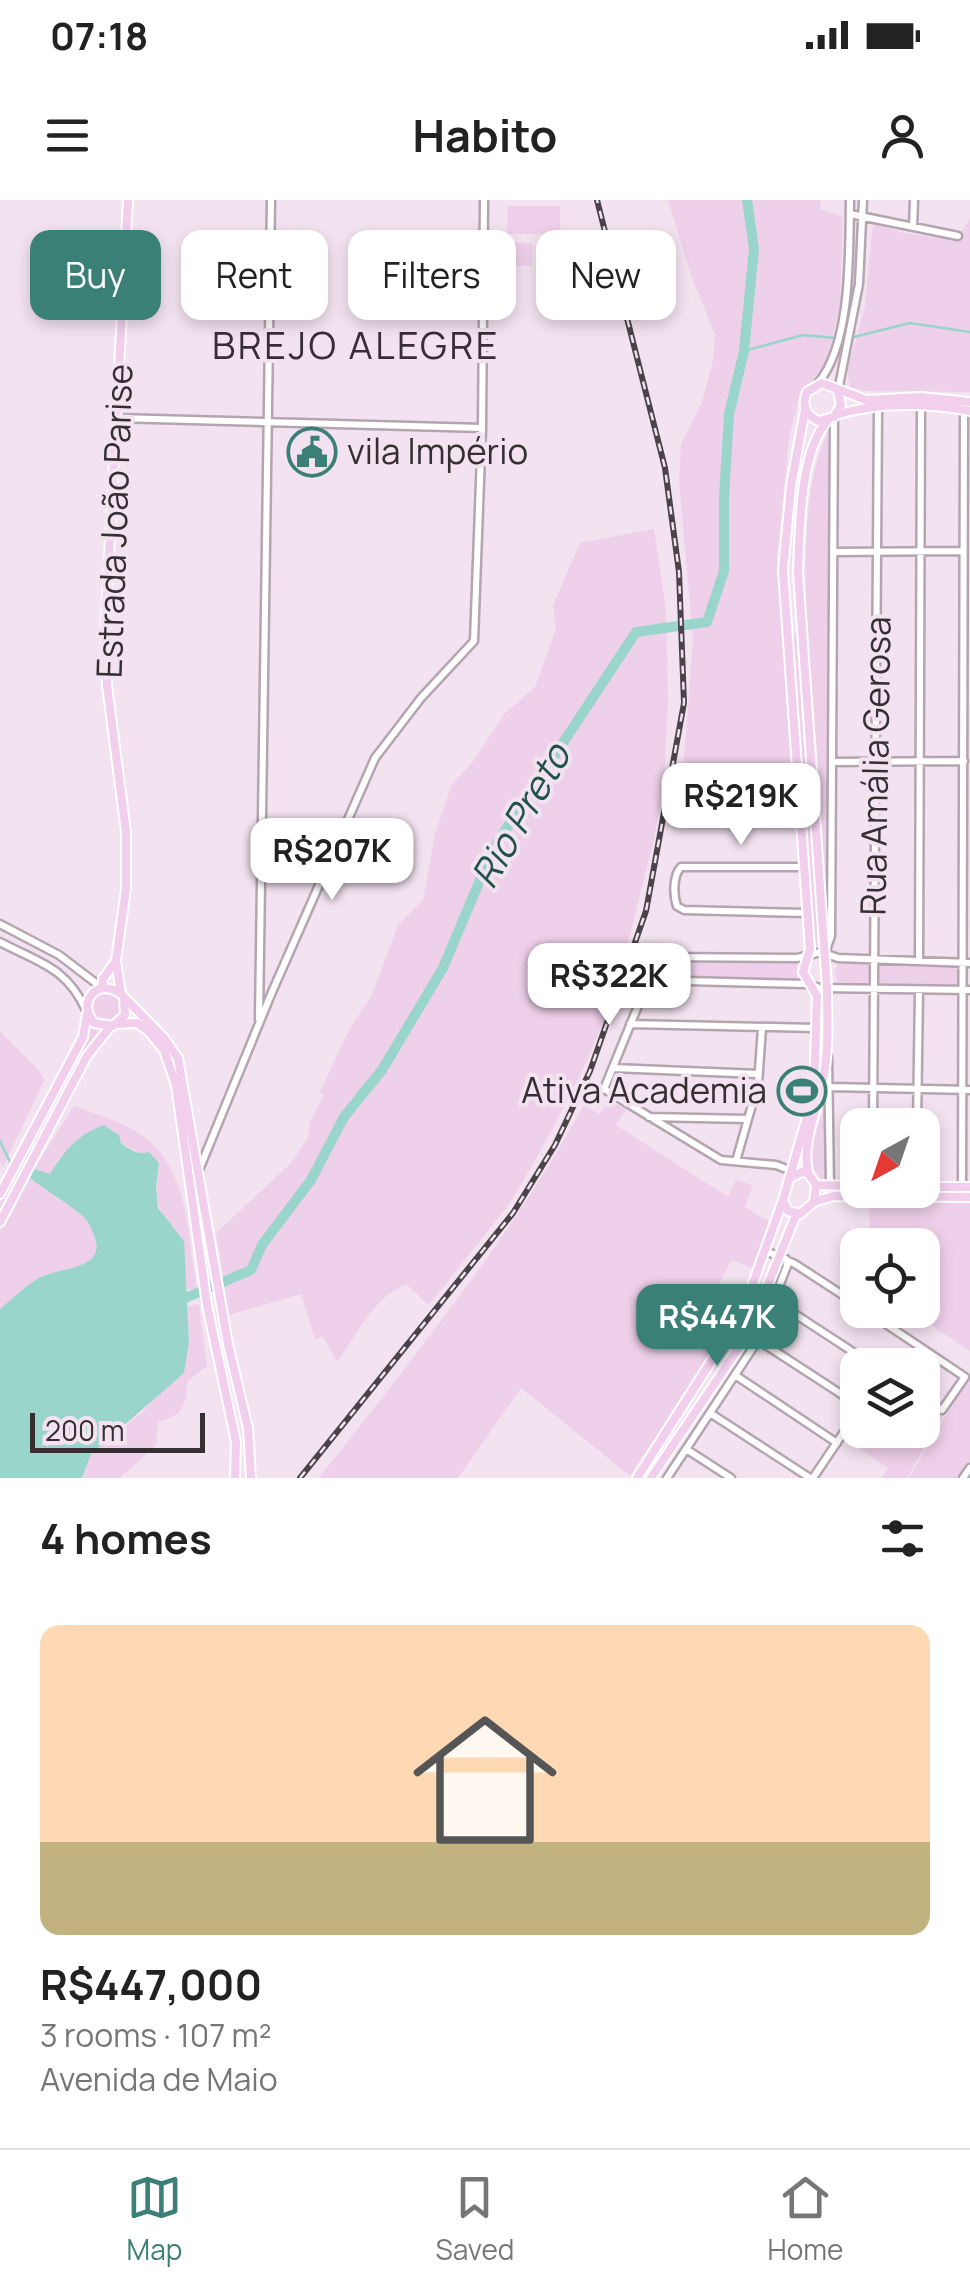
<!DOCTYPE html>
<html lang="en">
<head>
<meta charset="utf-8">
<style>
  :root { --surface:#fff; --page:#f6f6f6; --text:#222; --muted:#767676; --line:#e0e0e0; --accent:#3b8076 }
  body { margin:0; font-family:Manrope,sans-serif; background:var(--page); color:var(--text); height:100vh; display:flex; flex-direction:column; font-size:38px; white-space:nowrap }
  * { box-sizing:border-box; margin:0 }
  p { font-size:32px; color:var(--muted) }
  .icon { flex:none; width:55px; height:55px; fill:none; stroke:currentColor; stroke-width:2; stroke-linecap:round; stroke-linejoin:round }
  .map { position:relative; height:1278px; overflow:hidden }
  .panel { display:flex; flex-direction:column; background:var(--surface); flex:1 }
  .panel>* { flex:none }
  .guide { position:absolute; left:30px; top:30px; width:910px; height:90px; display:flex; gap:20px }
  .needle { width:65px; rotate:220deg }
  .fabs { position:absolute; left:840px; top:908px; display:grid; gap:20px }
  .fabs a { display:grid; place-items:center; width:100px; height:100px; border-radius:20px; background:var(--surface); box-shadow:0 5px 15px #0003; font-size:50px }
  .scale { position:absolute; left:30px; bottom:25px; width:175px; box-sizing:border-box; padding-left:10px; border:5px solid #352f34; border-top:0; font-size:28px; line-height:35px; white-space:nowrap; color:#352f34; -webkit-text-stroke:8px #f3e3f0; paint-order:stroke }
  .price { position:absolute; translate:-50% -85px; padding:0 22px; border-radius:20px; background:#fff; color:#222; font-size:32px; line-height:65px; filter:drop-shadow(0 2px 5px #0008) }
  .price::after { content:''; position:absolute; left:50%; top:60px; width:30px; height:22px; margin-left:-15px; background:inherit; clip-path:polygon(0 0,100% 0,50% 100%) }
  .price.active { background:var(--accent); color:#fff }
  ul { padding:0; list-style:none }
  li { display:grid; align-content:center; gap:20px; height:530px; padding:0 40px }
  li span { display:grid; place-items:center; height:310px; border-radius:20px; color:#555 }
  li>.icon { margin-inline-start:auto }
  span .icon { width:180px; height:180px; fill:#fffc; stroke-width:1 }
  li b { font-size:42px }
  h2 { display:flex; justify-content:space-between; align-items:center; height:120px; padding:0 40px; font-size:42px }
  .tag { padding:0 35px; border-radius:20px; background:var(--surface); box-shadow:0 5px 15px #0003; font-size:35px; line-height:90px }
  .tag.active { background:var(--accent); color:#fff }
  .status { display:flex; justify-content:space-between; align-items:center; height:70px; padding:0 50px; background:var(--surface); direction:ltr }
  .status svg { height:28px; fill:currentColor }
  header { display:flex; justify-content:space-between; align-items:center; height:130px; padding:0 40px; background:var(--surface); font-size:45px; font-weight:700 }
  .tabs { display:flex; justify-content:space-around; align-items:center; height:140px; border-top:2px solid var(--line); background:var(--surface); font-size:28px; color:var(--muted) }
  .tabs a { display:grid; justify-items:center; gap:5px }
  .tabs .active { color:var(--accent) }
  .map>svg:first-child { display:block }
  .green { fill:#efd0ea }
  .water { fill:#99d5cb }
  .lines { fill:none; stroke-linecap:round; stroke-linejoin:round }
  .stream { stroke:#99d5cb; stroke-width:2.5 }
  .river { stroke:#99d5cb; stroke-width:10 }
  .minor-casing { stroke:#b4a5b1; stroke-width:11 }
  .major-casing { stroke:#fff; stroke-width:12 }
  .minor { stroke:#fff; stroke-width:6 }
  .major { stroke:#f3cfee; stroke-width:8 }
  .rail-casing { stroke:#4a4349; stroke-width:6 }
  .rail { stroke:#f3e3f0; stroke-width:2.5; stroke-dasharray:8; stroke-linecap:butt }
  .labels { text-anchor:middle; stroke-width:8; stroke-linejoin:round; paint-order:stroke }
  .poi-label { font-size:35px; fill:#352f34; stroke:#f3e3f0; text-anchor:start }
  .street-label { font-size:35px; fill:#352f34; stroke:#f3e3f0 }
  .neighbourhood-label { font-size:38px; letter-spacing:2.5px; fill:#392d37; stroke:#f3e3f0 }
  .water-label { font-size:38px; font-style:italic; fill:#20534c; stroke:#f3e3f0 }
</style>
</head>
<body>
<div class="status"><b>07:18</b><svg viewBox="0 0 49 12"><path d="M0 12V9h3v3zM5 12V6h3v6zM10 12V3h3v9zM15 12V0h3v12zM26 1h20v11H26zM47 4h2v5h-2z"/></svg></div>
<header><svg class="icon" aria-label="menu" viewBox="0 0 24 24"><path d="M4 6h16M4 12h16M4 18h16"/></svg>Habito<svg class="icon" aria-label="person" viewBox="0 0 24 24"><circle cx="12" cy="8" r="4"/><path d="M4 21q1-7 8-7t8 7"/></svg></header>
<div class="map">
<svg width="970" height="1278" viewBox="0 0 970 1278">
  <rect width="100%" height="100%" fill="#f3e3f0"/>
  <path class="green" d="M668,0H821L820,9L843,17L840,103L828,159L799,199L789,238L777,358L793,602V611L788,616L680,611L693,439L679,280L681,244L702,202L713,160L715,135L691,75Z
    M507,6H560V34H507Z
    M970,18V192L865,191L850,187L847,171L865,106L873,22L903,33L956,40Z
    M494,42L532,43V66H494Z
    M828,232L830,261L826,707C823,651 820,594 816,538C809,455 791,306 828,232Z
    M654,329L666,410L668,500L664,582L654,639L630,735L604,821L580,876L540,952L510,1003L429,1105L406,1084C373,1098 358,1134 337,1162L323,1137L315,1139L301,1094L229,1115L216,1033L290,964L308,938L310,922L324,895L320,892L350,828L372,795L398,725L423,700L435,634L452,584L472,563L505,513L535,487L556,429L553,405L580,343Z
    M796,433L809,604L804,606L789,436Z
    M806,627L811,629L819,745L812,749L803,631Z
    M664,757L798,762L796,771L799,782L661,777L655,769Z
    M838,763L868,764L872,767L867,783L838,782L834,774Z
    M878,763L955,765L959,770L958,782L954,786L881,783L877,780Z
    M91 807a15 15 0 1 1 30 0a15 15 0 1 1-30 0Z
    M90,823L102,830L83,857L0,1015V1003L86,840Z
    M0,831L40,871L44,881L3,967L0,962Z
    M609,901L626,909L616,925L728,997L736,980L753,985L745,1007L770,1022L753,1069L733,1060L730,1063L710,1102L732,1120L630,1276L521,1188L458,1278H319C413,1158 510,1039 584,905L599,914Z
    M827,902L828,979L819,978C803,954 818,927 827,902Z
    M74,906C93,913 114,919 132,929C190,960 187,1033 197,1089H187L181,1035C154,1016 155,993 159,963L121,943L119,935L61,955L50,974L34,969Z
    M29,977C44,990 64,1000 80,1014C87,1019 90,1025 93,1033C111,1072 57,1066 37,1079C24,1087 12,1099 0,1109V1031Z
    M869,1000L970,1003V1151L909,1110H922V1045H870Z
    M199,1104L207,1166L187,1182C187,1206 182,1216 158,1222L156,1245L120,1278H82L91,1254L144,1211L189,1141L188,1106Z
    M970,1175V1261L956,1278H909Z
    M923,1203L944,1214L907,1278H882L888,1268L845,1238L857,1217L858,1230H922Z"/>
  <path class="water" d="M104,925L119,935L121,943C130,950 138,955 149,952L159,963L156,987L158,1008L184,1041L189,1141L184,1173L91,1254L82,1278H0V1109C12,1099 24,1087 37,1079C57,1066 111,1072 93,1033C90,1025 87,1019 80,1014C64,1000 44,990 29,977L34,969L50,974C64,951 78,934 104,925Z"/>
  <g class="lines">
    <path class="stream" d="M744,151L803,135L846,139L910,123L970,132
      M0,941L11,964"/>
    <path class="river" d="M176,1102L251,1070L262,1045L311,980L344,917L382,870L443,768L493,649L636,432L707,422L724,371V297L729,214L744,151L754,49L747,0"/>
    <g class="minor-casing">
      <path id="minor" d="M850,14L958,36
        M913,27L914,0
        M818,183C852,143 849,51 850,0
        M838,191L859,84L863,0
        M116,218L482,228
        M834,352L962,351
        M832,562L964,561
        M689,622L800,621
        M803,667H681C673,675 673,695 677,706L684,710L806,713
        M0,724L59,755L101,787
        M0,742C40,763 66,767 86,810
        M826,750L831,736L834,217
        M919,761L921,206
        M648,780L805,784L820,788L970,790
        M259,819L271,0
        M630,824L816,828
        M828,857L830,985
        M613,868L759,874
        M830,887L970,890
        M649,917L748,919
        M873,925L878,207
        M917,925L919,790
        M736,961L758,884L762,828
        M199,970L272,792L375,558L421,498L474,441L482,228L484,0
        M792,971L776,965L721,960L604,889L658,757L797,758L821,752L838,758L970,763
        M962,988L964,210
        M766,1051L795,1064L858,1105
        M775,1101L873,1165
        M865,1110L965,1177L942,1210L922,1198
        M758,1140L858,1205
        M735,1175L837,1243
        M710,1213L810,1278
        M686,1249L731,1278
        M667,1278L758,1140L787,1066L786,1059
        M813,1278L858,1211
        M963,1278L970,1268"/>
    </g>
    <g class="major-casing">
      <path id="major" d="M838,191L841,205L834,217L819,221C806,216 801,205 807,192L822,183L866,200L921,197L970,202
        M836,215C878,202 927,203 970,211
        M102,788L103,779L116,761
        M121,794L116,761L126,689V632L107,485L105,432L128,0
        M124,798L125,815L113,826L94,823C76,801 98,777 121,794L164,838L178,858L228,1144L248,1228L251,1278
        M117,824L137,823L148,831L164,850L176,885L207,1105L236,1242L235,1278
        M808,973C801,941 819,906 824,874C829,845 827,817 827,788L798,372C800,329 799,252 828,220
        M790,978L801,972L808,973L816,985L814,1002L800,1014L788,1011L783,1000L814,893L817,796L803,772L810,749L783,370L791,286L805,210
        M816,985L858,986
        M922,987H970
        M0,994L83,837L87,814
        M814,1002L833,996L970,997
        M0,1022L87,856L110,827
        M637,1278L743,1111L783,1000
        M651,1278L748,1134L796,1015"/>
    </g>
    <use href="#minor" class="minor"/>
    <use href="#major" class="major"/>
    <g class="rail-casing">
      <path id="rail" d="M300,1278L513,1013L555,945L590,871L646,711L684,503L679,372L665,268L597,0"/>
    </g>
    <use href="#rail" class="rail"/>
  </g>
  <defs>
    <g id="civic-ring" transform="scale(2.5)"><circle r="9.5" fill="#f3e3f0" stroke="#3b8076" stroke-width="1.5"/><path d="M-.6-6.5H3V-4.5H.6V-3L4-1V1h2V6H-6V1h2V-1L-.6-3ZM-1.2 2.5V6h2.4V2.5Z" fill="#3b8076"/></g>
    <g id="stadium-ring" transform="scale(2.5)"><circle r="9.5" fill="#f3e3f0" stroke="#3b8076" stroke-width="1.5"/><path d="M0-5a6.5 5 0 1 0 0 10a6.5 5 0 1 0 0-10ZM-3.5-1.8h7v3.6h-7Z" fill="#3b8076"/></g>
  </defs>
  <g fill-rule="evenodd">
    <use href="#civic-ring" x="312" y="252"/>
    <use href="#stadium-ring" x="802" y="891"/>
  </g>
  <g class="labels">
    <g class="poi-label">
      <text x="347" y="264">vila Império</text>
      <text x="767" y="903" text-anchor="end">Ativa Academia</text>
    </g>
    <g class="street-label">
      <text transform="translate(115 321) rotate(-88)" y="12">Estrada João Parise</text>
      <text transform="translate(876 566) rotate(-89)" y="12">Rua Amália Gerosa</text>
    </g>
    <g class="neighbourhood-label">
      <text x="356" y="159">BREJO ALEGRE</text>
    </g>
    <g class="water-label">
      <text transform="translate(521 616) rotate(-60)" y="13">Rio Preto</text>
    </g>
  </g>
</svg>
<div class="fabs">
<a><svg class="needle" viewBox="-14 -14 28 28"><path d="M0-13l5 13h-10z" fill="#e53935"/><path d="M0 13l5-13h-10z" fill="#767676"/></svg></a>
<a><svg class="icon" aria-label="locate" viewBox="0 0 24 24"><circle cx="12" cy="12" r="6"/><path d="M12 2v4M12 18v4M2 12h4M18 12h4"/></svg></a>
<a><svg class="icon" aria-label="layers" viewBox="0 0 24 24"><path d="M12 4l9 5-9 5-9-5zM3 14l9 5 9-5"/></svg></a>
</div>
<div class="scale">200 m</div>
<b class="price" style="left:741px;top:648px">R$219K</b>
<b class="price" style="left:332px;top:703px">R$207K</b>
<b class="price" style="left:609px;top:828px">R$322K</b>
<b class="price active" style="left:717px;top:1169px">R$447K</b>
<div class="guide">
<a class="tag active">Buy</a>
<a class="tag">Rent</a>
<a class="tag">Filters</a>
<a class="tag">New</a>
</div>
</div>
<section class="panel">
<h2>4 homes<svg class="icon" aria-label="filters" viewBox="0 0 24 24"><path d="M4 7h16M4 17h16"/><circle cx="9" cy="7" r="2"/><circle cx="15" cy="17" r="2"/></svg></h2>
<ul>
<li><span style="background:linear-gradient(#ffd9b3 70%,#c2b280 0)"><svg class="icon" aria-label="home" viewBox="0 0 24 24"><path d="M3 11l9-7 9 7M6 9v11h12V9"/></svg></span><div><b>R$447,000</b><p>3 rooms · 107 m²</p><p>Avenida de Maio</p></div></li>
</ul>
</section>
<nav class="tabs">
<a class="active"><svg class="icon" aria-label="map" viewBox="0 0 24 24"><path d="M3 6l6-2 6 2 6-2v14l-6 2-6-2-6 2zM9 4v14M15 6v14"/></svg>Map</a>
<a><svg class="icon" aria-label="saved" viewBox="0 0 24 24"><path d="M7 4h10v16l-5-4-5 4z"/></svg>Saved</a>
<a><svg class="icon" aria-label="home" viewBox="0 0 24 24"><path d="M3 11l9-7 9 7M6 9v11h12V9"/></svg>Home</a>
</nav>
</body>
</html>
